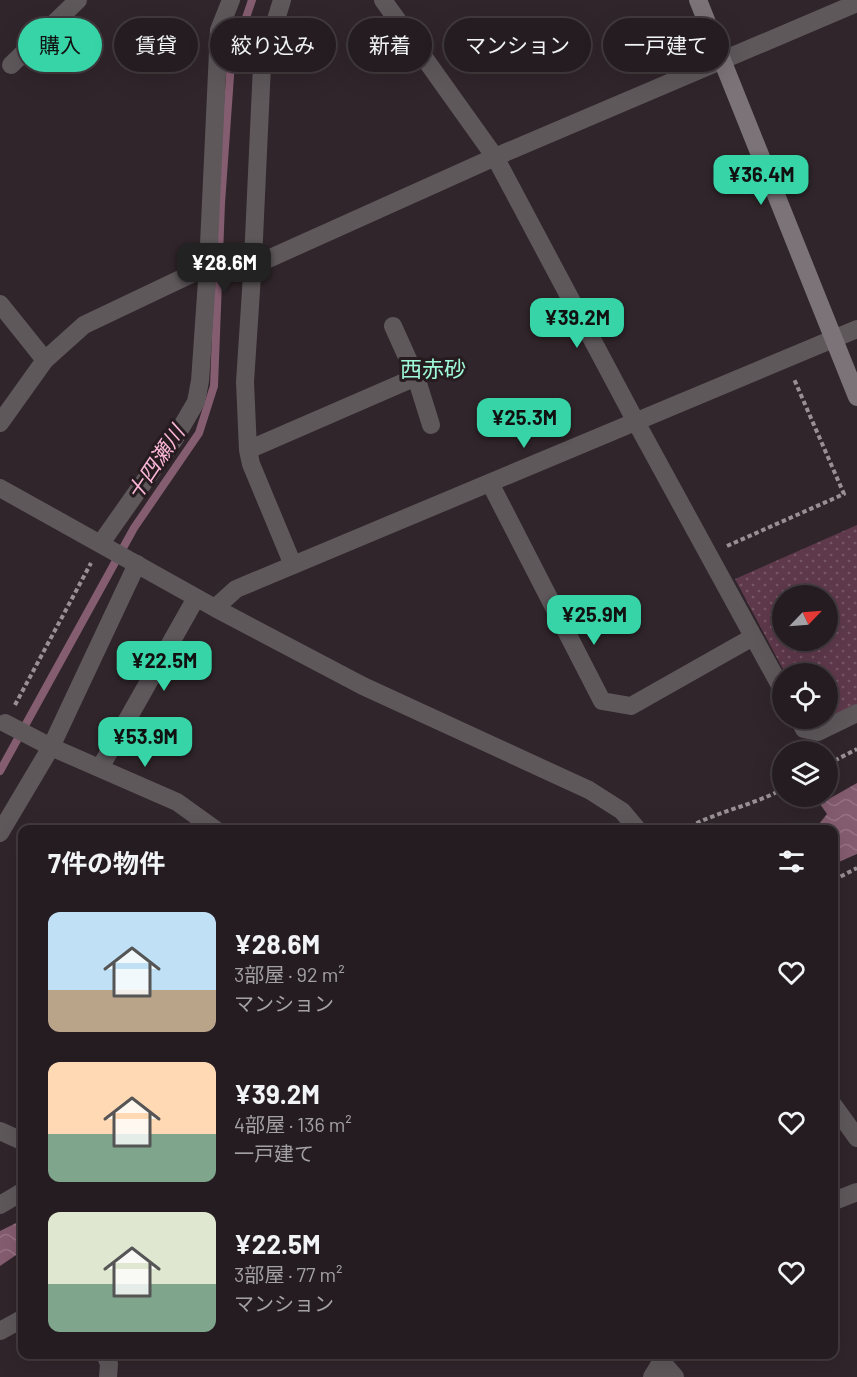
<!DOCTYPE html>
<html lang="ja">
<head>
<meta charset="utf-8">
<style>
  :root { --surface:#241c20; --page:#2c2529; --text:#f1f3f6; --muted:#a3a1a5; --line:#413a3e; --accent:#36d4a7 }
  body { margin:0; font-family:Barlow,"Noto Sans JP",sans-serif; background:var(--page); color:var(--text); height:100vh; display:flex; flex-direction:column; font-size:22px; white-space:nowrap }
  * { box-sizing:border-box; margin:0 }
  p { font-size:20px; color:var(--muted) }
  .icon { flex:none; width:33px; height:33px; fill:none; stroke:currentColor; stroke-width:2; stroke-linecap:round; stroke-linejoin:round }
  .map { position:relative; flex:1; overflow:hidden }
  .details { position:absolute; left:18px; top:825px; width:820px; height:534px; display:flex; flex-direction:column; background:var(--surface); border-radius:12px; box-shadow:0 6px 24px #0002,0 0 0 2px var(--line) }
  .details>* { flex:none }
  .top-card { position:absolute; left:18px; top:18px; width:822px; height:54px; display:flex; gap:12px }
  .needle { width:39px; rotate:65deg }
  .tools { position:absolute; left:772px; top:585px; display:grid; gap:12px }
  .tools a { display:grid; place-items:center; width:66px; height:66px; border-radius:50%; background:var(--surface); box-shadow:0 6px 24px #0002,0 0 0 2px var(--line); font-size:30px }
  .price { position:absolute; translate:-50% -51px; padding:0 14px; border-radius:12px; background:var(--accent); color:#111; font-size:20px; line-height:39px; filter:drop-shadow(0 2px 3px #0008) }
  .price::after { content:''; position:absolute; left:50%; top:36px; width:18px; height:14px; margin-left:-9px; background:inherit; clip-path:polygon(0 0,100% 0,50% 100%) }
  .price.selected { background:#222; color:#fff }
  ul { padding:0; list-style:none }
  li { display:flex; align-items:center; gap:18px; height:150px; padding:0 30px }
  li span { display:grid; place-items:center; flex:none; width:168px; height:120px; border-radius:12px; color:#555 }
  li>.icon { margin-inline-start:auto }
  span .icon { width:72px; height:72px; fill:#fffc; stroke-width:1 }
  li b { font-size:26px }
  h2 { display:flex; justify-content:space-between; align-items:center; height:72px; padding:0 30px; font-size:26px }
  .tag { padding:0 21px; border-radius:27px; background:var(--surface); box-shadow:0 6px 24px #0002,0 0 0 2px var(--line); font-size:21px; line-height:54px }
  .tag.selected { background:var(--accent); color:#111 }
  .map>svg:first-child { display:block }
  .park { fill:url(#park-dots); fill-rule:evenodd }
  .water { fill:url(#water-waves) }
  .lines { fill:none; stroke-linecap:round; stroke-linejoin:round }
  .stream { stroke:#855d70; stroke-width:8 }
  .path { stroke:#999094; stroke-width:4; stroke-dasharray:4.5 3; stroke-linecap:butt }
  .minor { stroke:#5e585b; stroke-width:18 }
  .tertiary { stroke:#5e585b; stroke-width:18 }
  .secondary { stroke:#7b7377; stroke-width:18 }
  .labels { text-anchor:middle; stroke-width:6; stroke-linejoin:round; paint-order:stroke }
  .water-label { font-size:21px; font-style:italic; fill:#fbb7d8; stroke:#261c20 }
  .quarter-label { font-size:22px; fill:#9ffad9; stroke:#261c20 }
</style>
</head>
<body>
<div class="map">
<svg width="857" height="1377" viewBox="0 0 857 1377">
  <defs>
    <pattern id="park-dots" width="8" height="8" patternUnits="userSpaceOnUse" patternTransform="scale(1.5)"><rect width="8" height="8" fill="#5e394b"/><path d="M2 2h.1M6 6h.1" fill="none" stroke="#765665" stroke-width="1.8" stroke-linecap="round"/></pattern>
    <pattern id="water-waves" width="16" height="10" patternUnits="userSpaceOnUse" patternTransform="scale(1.5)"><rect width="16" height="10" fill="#855d70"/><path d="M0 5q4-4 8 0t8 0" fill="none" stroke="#977485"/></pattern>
  </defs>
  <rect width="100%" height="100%" fill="#30252a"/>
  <path class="park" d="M857,525V704L828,718V674L785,673L735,579ZM783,596H828V640H783Z"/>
  <path class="water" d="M857,783V854L834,864V830L815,829L827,814L820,804Z
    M22,1220V1251L0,1266V1231Z"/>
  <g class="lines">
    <path class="stream" d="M0,771L134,528L199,433L214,386L221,203L231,62L252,0"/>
    <path class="path" d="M727,546L844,494L794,379
      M15,705L91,563
      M828,764L857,749
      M683,830C715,812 751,806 783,789
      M834,880L857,868"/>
    <path class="minor" d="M282,0L262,65L253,260L245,382L248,450L251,464L293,565
      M383,0L495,157L636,422L783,691
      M219,30L267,45
      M11,65L78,0
      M0,304L45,360L0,423
      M393,326L416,377
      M45,360L84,325L208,266H244L253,260H266L495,157L857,3
      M248,450L416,377L431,425
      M490,483L602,701L631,706L753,637
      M101,543L175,438L196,402L200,381L208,266L219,30L231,0
      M798,718L804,729L818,732L857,713
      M5,723L51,747L177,802L216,830
      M100,768L196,598
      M0,833L51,747L137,564
      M0,1131L22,1141
      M834,1201L857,1192
      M0,1205L22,1192
      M105,1354L109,1364L108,1377
      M662,1362L675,1377
      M652,1377L666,1354"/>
    <path class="tertiary" d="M0,488L215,608L363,686L589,790L622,811L638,830
      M215,608L236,589L857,329
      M834,1106L857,1138
      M0,1331L22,1319"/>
    <path class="secondary" d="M698,0L857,397"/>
  </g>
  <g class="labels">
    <g class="water-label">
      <text transform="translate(156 463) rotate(-56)" y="7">十四瀬川</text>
    </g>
    <g class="quarter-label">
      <text x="433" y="377">西赤砂</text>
    </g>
  </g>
</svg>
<div class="tools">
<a><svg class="needle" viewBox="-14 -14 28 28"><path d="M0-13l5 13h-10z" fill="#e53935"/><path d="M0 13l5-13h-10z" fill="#a3a1a5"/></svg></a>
<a><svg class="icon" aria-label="locate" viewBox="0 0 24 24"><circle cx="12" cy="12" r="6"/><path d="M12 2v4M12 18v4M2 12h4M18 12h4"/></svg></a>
<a><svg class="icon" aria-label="layers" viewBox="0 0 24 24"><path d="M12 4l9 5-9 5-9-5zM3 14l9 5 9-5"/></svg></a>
</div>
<b class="price" style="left:761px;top:206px">¥36.4M</b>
<b class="price selected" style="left:224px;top:294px">¥28.6M</b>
<b class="price" style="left:577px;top:349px">¥39.2M</b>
<b class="price" style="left:524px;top:449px">¥25.3M</b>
<b class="price" style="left:594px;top:646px">¥25.9M</b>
<b class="price" style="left:164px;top:692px">¥22.5M</b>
<b class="price" style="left:145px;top:768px">¥53.9M</b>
<div class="top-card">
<a class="tag selected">購入</a>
<a class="tag">賃貸</a>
<a class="tag">絞り込み</a>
<a class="tag">新着</a>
<a class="tag">マンション</a>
<a class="tag">一戸建て</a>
</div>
<section class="details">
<h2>7件の物件<svg class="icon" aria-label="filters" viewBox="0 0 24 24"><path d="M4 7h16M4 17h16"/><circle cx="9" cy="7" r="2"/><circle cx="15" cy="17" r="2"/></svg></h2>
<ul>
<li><span style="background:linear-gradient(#bfe0f5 65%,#b9a48a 0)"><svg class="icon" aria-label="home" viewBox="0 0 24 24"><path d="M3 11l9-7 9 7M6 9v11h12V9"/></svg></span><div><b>¥28.6M</b><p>3部屋 · 92 m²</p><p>マンション</p></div><svg class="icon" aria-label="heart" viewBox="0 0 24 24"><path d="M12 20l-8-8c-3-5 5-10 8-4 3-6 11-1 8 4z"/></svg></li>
<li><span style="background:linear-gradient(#ffd9b3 60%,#7fa58c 0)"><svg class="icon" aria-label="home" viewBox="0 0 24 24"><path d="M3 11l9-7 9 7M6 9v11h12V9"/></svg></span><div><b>¥39.2M</b><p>4部屋 · 136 m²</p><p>一戸建て</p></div><svg class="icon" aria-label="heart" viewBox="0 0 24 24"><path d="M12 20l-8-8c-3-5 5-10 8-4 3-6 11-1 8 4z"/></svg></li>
<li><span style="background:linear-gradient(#dfe7d0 60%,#7fa58c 0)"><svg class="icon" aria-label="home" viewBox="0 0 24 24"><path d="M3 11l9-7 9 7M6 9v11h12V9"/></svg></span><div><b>¥22.5M</b><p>3部屋 · 77 m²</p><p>マンション</p></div><svg class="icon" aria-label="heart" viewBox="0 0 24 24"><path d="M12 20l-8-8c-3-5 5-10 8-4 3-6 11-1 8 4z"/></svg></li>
</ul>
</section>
</div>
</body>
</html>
